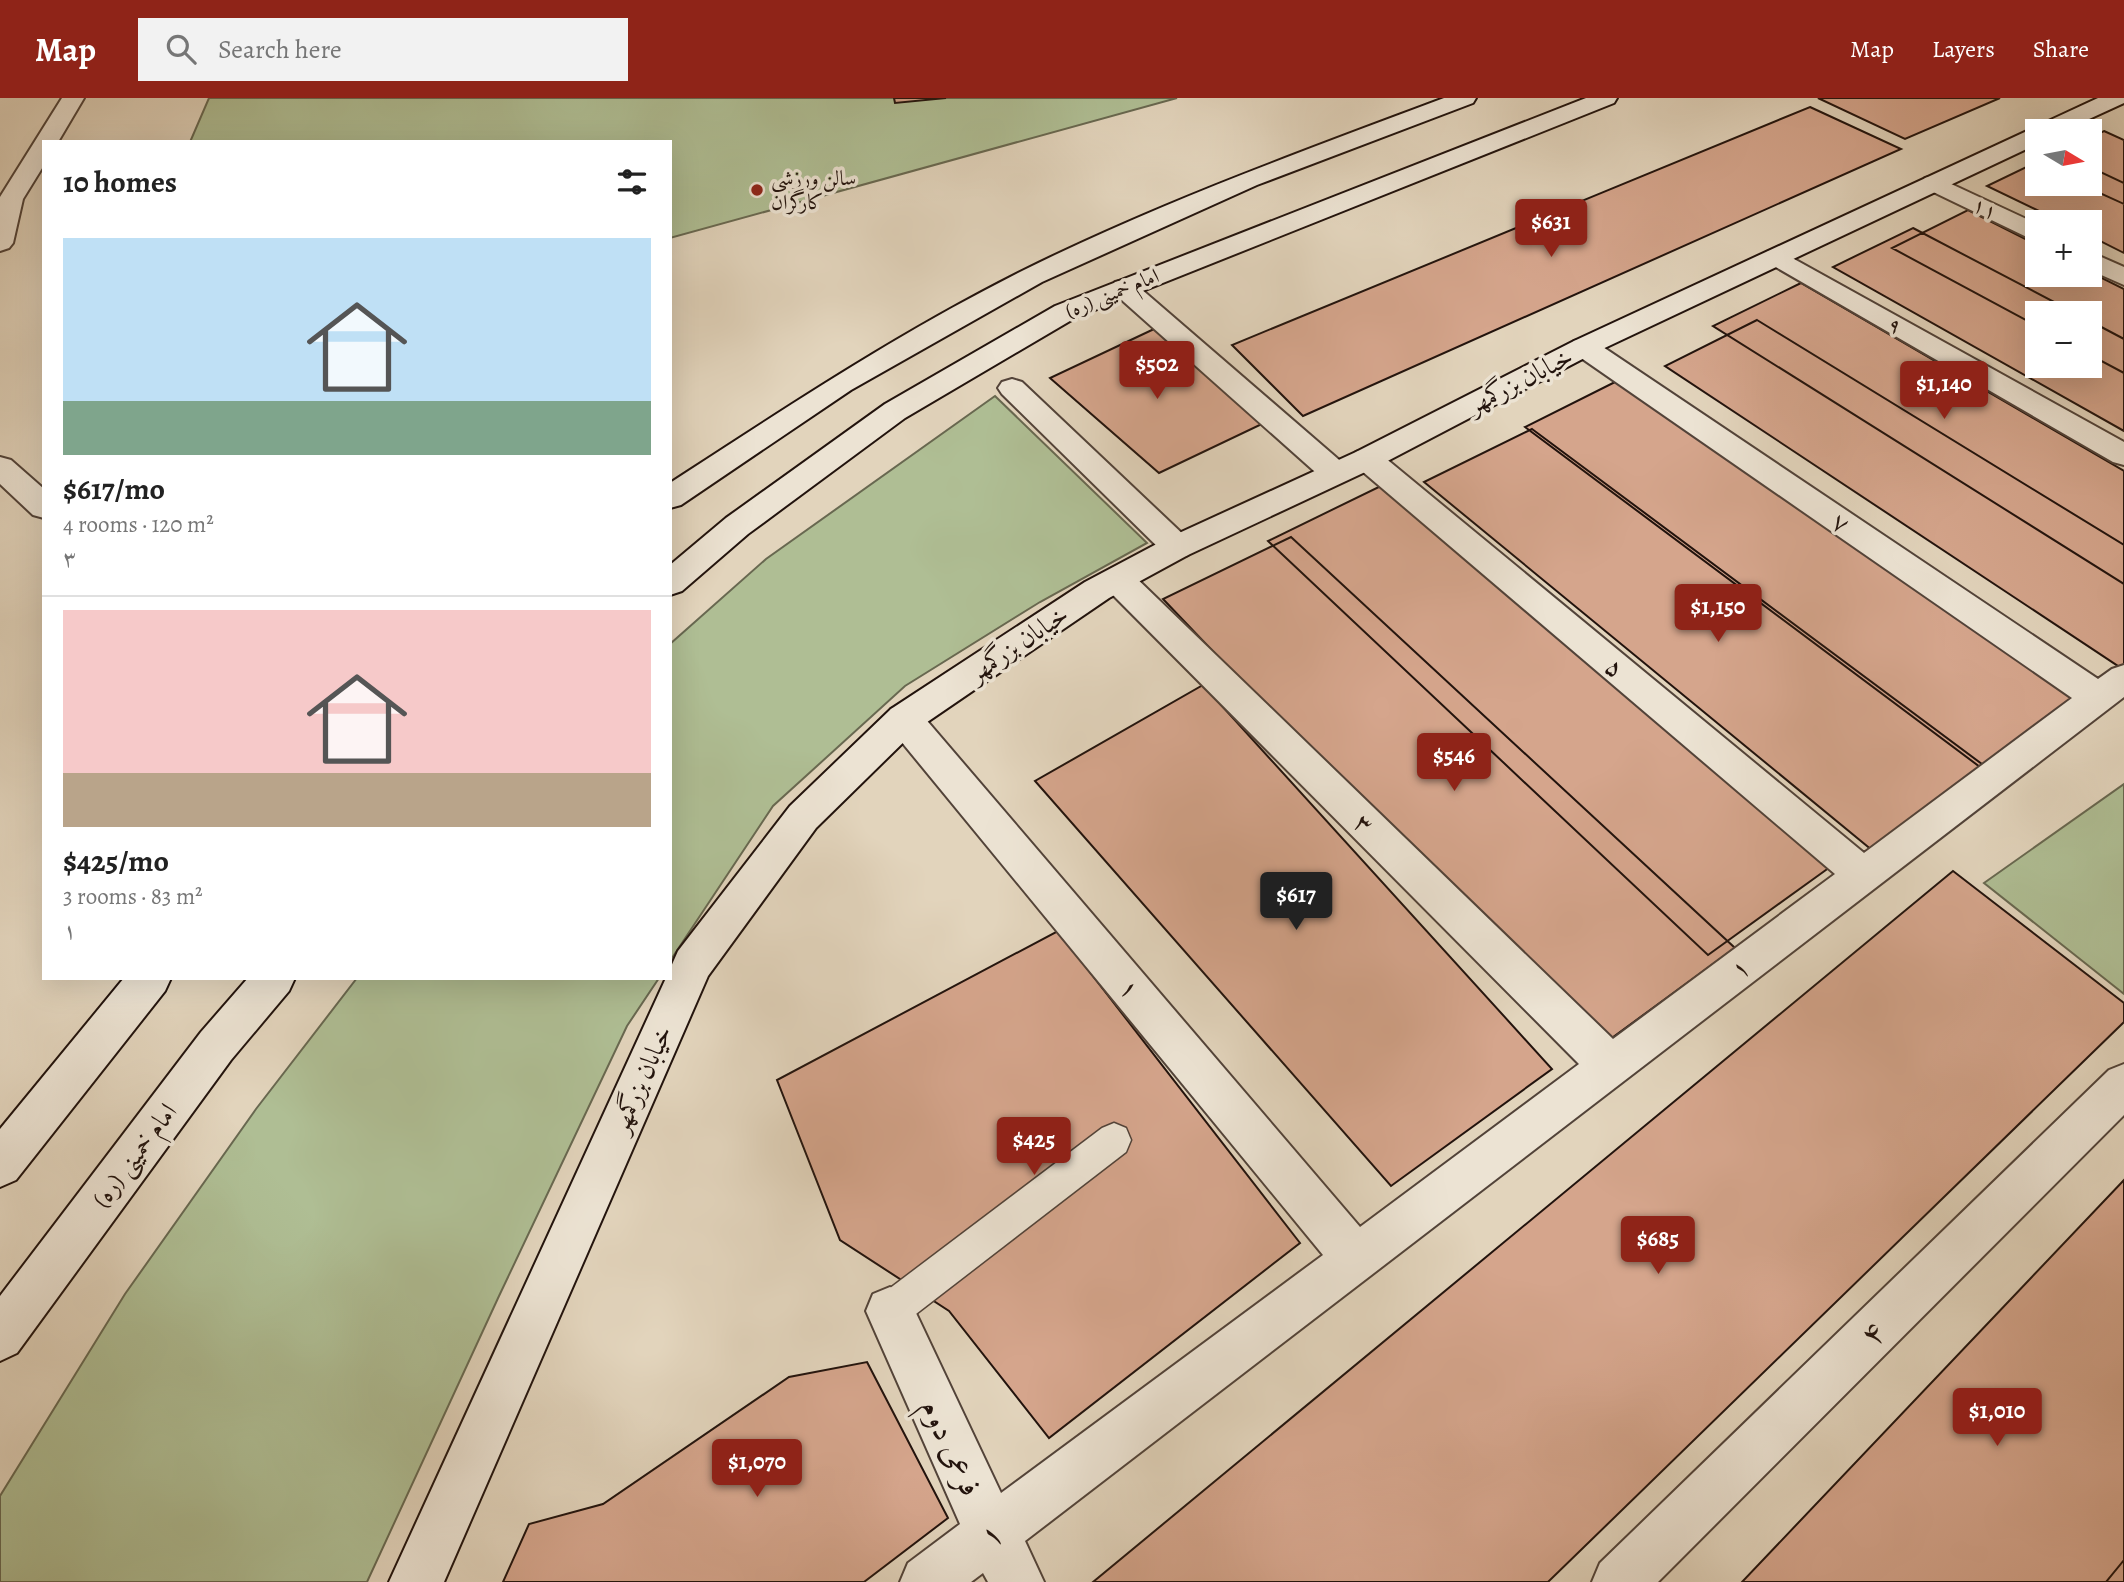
<!DOCTYPE html>
<html lang="en">
<head>
<meta charset="utf-8">
<style>
  :root { --surface:#fff; --page:#f2f2f2; --text:#222; --muted:#767676; --line:#e0e0e0; --accent:#8f2418 }
  body { margin:0; font-family:Alegreya,Amiri,serif; background:var(--page); color:var(--text); height:100vh; display:flex; flex-direction:column; font-size:26px; white-space:nowrap }
  * { box-sizing:border-box; margin:0 }
  p { font-size:23px; color:var(--muted) }
  .icon { flex:none; width:38px; height:38px; fill:none; stroke:currentColor; stroke-width:2; stroke-linecap:round; stroke-linejoin:round }
  .map { position:relative; flex:1; overflow:hidden }
  .drawer { position:absolute; left:42px; top:42px; width:630px; height:840px; display:flex; flex-direction:column; background:var(--surface); border-radius:0px; box-shadow:0 7px 28px #0002 }
  .drawer>* { flex:none }
  .needle { width:46px; rotate:100deg }
  .fabs { position:absolute; left:2025px; top:21px; display:grid; gap:14px }
  .fabs a { display:grid; place-items:center; width:77px; height:77px; border-radius:0px; background:var(--surface); box-shadow:0 7px 28px #0002; font-size:35px }
  .price { position:absolute; translate:-50% -60px; padding:0 16px; border-radius:7px; background:var(--accent); color:#fff; font-size:23px; line-height:46px; filter:drop-shadow(0 2px 4px #0008) }
  .price::after { content:''; position:absolute; left:50%; top:42px; width:21px; height:16px; margin-left:-10px; background:inherit; clip-path:polygon(0 0,100% 0,50% 100%) }
  .price.active { background:#222; color:#fff }
  ul { padding:0; list-style:none }
  li { display:grid; align-content:center; gap:14px; height:371px; padding:0 21px }
  li+li { border-top:2px solid var(--line) }
  li span { display:grid; place-items:center; height:217px; border-radius:0px; color:#555 }
  li>.icon { margin-inline-start:auto }
  span .icon { width:126px; height:126px; fill:#fffc; stroke-width:1 }
  li b { font-size:30px }
  h2 { display:flex; justify-content:space-between; align-items:center; height:84px; padding:0 21px; font-size:30px }
  header { display:flex; align-items:center; gap:42px; box-sizing:border-box; height:98px; padding:0 35px; background:var(--accent); color:#fff }
  header strong { font-size:33px }
  nav { display:flex; gap:38px; margin-inline-start:auto; font-size:24px }
  .search { width:490px; height:63px; background:var(--page); display:flex; align-items:center; gap:18px; box-sizing:border-box; padding:0 24px; border-radius:0px; color:var(--muted); font-size:26px }
  .map>svg:first-child { display:block }
  .green { fill:#afbe94; stroke:#686850; stroke-width:2 }
  .building { fill:#d5a58c; stroke:#22130d; stroke-width:2 }
  .lines { fill:none; stroke-linecap:round; stroke-linejoin:round }
  .lane-casing { stroke:#524339; stroke-width:3 }
  .street-casing { stroke:#524339; stroke-width:4 }
  .secondary-casing { stroke:#22130d; stroke-width:4 }
  .lane { fill:#ece3d3; fill-rule:evenodd }
  .street { fill:#ece3d3; fill-rule:evenodd }
  .secondary { fill:#ece3d3; fill-rule:evenodd }
  .poi-dot { fill:#8f2418; stroke:#ece3d3; stroke-width:2.5 }
  .labels { text-anchor:middle; stroke-width:7; stroke-linejoin:round; paint-order:stroke }
  .far-poi-label { font-size:21px; fill:#22130d; stroke:#ece3d3; text-anchor:start }
  .far-street-label { font-size:21px; fill:#22130d; stroke:#ece3d3 }
  .street-label { font-size:26px; fill:#22130d; stroke:#ece3d3 }
  .near-street-label { font-size:32px; fill:#22130d; stroke:#ece3d3 }
</style>
</head>
<body>
<header>
<strong>Map</strong>
<div class="search"><svg class="icon" aria-label="search" viewBox="0 0 24 24"><circle cx="10" cy="10" r="6"/><path d="M15 15l6 6"/></svg>Search here</div>
<nav><a>Map</a><a>Layers</a><a>Share</a></nav>
</header>
<div class="map">
<svg width="2124" height="1484" viewBox="0 0 2124 1484">
  <rect width="100%" height="100%" fill="#e2d4bc"/>
  <filter id="stains"><feTurbulence type="fractalNoise" baseFrequency=".00286" numOctaves="4"/><feColorMatrix values="0 0 0 0 .2 0 0 0 0 .09 0 0 0 0 .02 0 0 0 .5 -.17"/></filter>
  <radialGradient id="worn" r=".72"><stop offset=".6" stop-color="#630" stop-opacity="0"/><stop offset="1" stop-color="#630" stop-opacity=".3"/></radialGradient>
  <path class="green" d="M209,0H1177L670,140V44H190Z
    M995,298L1147,445L1040,504L905,588L773,708L670,863V546L766,461Z
    M2124,686V896L1984,785Z
    M357,880H659L627,928L499,1198L367,1484H0V1398L125,1196L256,1011Z"/>
  <path class="building" d="M894,0H946L895,5Z
    M1818,0H2000L1905,41Z
    M1810,9L1901,51L1303,318L1232,247Z
    M2104,33L2124,42V106L2080,86H2090V40Z
    M2037,64V86H2090V69L2124,85V155L2090,138V124H2062L1987,88Z
    M1968,112L2037,147V177H2090V174L2124,191V275L2090,257V215H2037V228L1892,150Z
    M1913,130L2075,215H2037V268H2090V223L2124,241V333L1833,169Z
    M1801,185L2124,373V486L1713,228Z
    M1757,222L2124,447V572L1665,268Z
    M1154,231L1264,325L1159,375L1050,280Z
    M1625,279L2092,598L1988,675L1525,329Z
    M1532,331L1998,678L1884,762L1424,384Z
    M1387,385L1837,764L1708,857L1268,443Z
    M1291,439L1735,850L1594,953L1163,501Z
    M1203,587L1552,971L1391,1088L1035,683Z
    M1953,773L2124,905V924L1548,1484H1093Z
    M1058,833L1300,1145L1049,1340L949,1213L840,1142L777,982Z
    M2124,1082V1484H1742Z
    M867,1264L948,1420L864,1484H503L529,1426L603,1406L789,1279Z
    M2124,1462V1484H2106Z"/>
  <g class="lines">
    <g class="lane-casing">
      <path id="lane" d="M1114,1025L1126,1030L1131,1042L1126,1054L903,1226L890,1232L877,1226L871,1213L877,1200L1102,1030Z"/>
    </g>
    <g class="street-casing">
      <path id="street" d="M62,0H84L58,44H44V67L23,101L13,145L9,150L0,153V99Z
        M1934,78L2037,126V144L1925,90L1922,85L1925,80Z
        M1776,151L2124,344V367L2113,364L1767,164L1763,159L1767,154Z
        M2090,154L2124,169V187L2090,172Z
        M1124,182L1133,184L1345,367L1349,374L1345,381L1334,384L1323,381L1115,196L1111,190L1115,184Z
        M1584,241L1594,243L2098,581L2112,571L2124,567V599L1025,1443L1044,1484H988L983,1475L971,1484H900L908,1465L960,1426L866,1213L873,1196L890,1189L907,1196L1001,1395L1323,1157L891,631L886,621L891,611L904,607L917,611L1360,1129L1579,966L1106,490L1102,482L1106,474L1118,470L1130,474L1613,941L1835,776L1356,368L1352,361L1356,354L1367,351L1378,354L1864,755L2072,600L1574,255L1570,249L1574,243Z
        M1012,281L1022,284L1188,441L1193,449L1188,457L1177,460L1166,457L1002,296L998,290L1002,284Z
        M0,359L11,362L44,391V420L33,417L0,386Z
        M2124,966V1017L1658,1484H1592L1600,1465L2109,972Z"/>
    </g>
    <g class="secondary-casing">
      <path id="secondary" d="M1444,0H1476L1473,5L1257,87L1042,184L851,292L681,407L670,410V385C785,310 900,234 1024,172C1159,105 1303,53 1444,0Z
        M1586,0H1617L1614,5L1075,220L905,320L748,436L682,493L670,497V467L726,420L885,306L1055,208Z
        M2098,0H2124V5L2063,33H2037V46L1594,255L1378,368L1188,457L1109,500L917,631L816,730L708,878L444,1484H389L666,880H670V871L678,853L790,708L891,611L1085,484L1166,441L1356,354L1574,243Z
        M124,880H171L165,893L16,1082L0,1089V1031Z
        M248,880H295L289,893L231,962L17,1255L0,1263V1198L201,934Z"/>
    </g>
    <use href="#lane" class="lane"/>
    <use href="#street" class="street"/>
    <use href="#secondary" class="secondary"/>
  </g>
  <circle class="poi-dot" cx="757" cy="92" r="7"/>
  <g class="labels">
    <g class="far-poi-label">
      <text x="771" y="87">سالن ورزشی<tspan x="771" dy="24">کارگران</tspan></text>
    </g>
    <g class="far-street-label">
      <text transform="translate(1985 110) rotate(26)" y="7">۱۱</text>
      <text transform="translate(1112 195) rotate(-22)" y="7">امام خمینی (ره)</text>
      <text transform="translate(1895 227) rotate(30)" y="7">۹</text>
    </g>
    <g class="street-label">
      <text transform="translate(1520 282) rotate(-27)" y="9">خیابان بزرگمهر</text>
      <text transform="translate(1841 424) rotate(34)" y="9">۷</text>
      <text transform="translate(1018 545) rotate(-34)" y="9">خیابان بزرگمهر</text>
      <text transform="translate(1615 569) rotate(40)" y="9">۵</text>
      <text transform="translate(1364 725) rotate(45)" y="9">۳</text>
      <text transform="translate(1740 870) rotate(-37)" y="9">۱</text>
      <text transform="translate(1130 890) rotate(50)" y="9">۱</text>
      <text transform="translate(641 981) rotate(-66)" y="9">خیابان بزرگمهر</text>
      <text transform="translate(134 1057) rotate(-53)" y="9">امام خمینی (ره)</text>
    </g>
    <g class="near-street-label">
      <text transform="translate(1872 1235) rotate(-45)" y="11">۴</text>
      <text transform="translate(952 1349) rotate(65)" y="11">فرعی دوم</text>
      <text transform="translate(991 1436) rotate(-37)" y="11">۱</text>
    </g>
  </g>
  <rect width="100%" height="100%" filter="url(#stains)"/>
  <rect width="100%" height="100%" fill="url(#worn)"/>
</svg>
<div class="fabs">
<a><svg class="needle" viewBox="-14 -14 28 28"><path d="M0-13l5 13h-10z" fill="#e53935"/><path d="M0 13l5-13h-10z" fill="#767676"/></svg></a>
<a>+</a>
<a>−</a>
</div>
<b class="price" style="left:1551px;top:161px">$631</b>
<b class="price" style="left:1157px;top:303px">$502</b>
<b class="price" style="left:1944px;top:323px">$1,140</b>
<b class="price" style="left:1718px;top:546px">$1,150</b>
<b class="price" style="left:1454px;top:695px">$546</b>
<b class="price active" style="left:1296px;top:834px">$617</b>
<b class="price" style="left:1034px;top:1079px">$425</b>
<b class="price" style="left:1658px;top:1178px">$685</b>
<b class="price" style="left:1997px;top:1350px">$1,010</b>
<b class="price" style="left:757px;top:1401px">$1,070</b>
<section class="drawer">
<h2>10 homes<svg class="icon" aria-label="filters" viewBox="0 0 24 24"><path d="M4 7h16M4 17h16"/><circle cx="9" cy="7" r="2"/><circle cx="15" cy="17" r="2"/></svg></h2>
<ul>
<li><span style="background:linear-gradient(#bfe0f5 75%,#7fa58c 0)"><svg class="icon" aria-label="home" viewBox="0 0 24 24"><path d="M3 11l9-7 9 7M6 9v11h12V9"/></svg></span><div><b>$617/mo</b><p>4 rooms · 120 m²</p><p>۳</p></div></li>
<li><span style="background:linear-gradient(#f6c9c9 75%,#b9a48a 0)"><svg class="icon" aria-label="home" viewBox="0 0 24 24"><path d="M3 11l9-7 9 7M6 9v11h12V9"/></svg></span><div><b>$425/mo</b><p>3 rooms · 83 m²</p><p>۱</p></div></li>
</ul>
</section>
</div>
</body>
</html>
